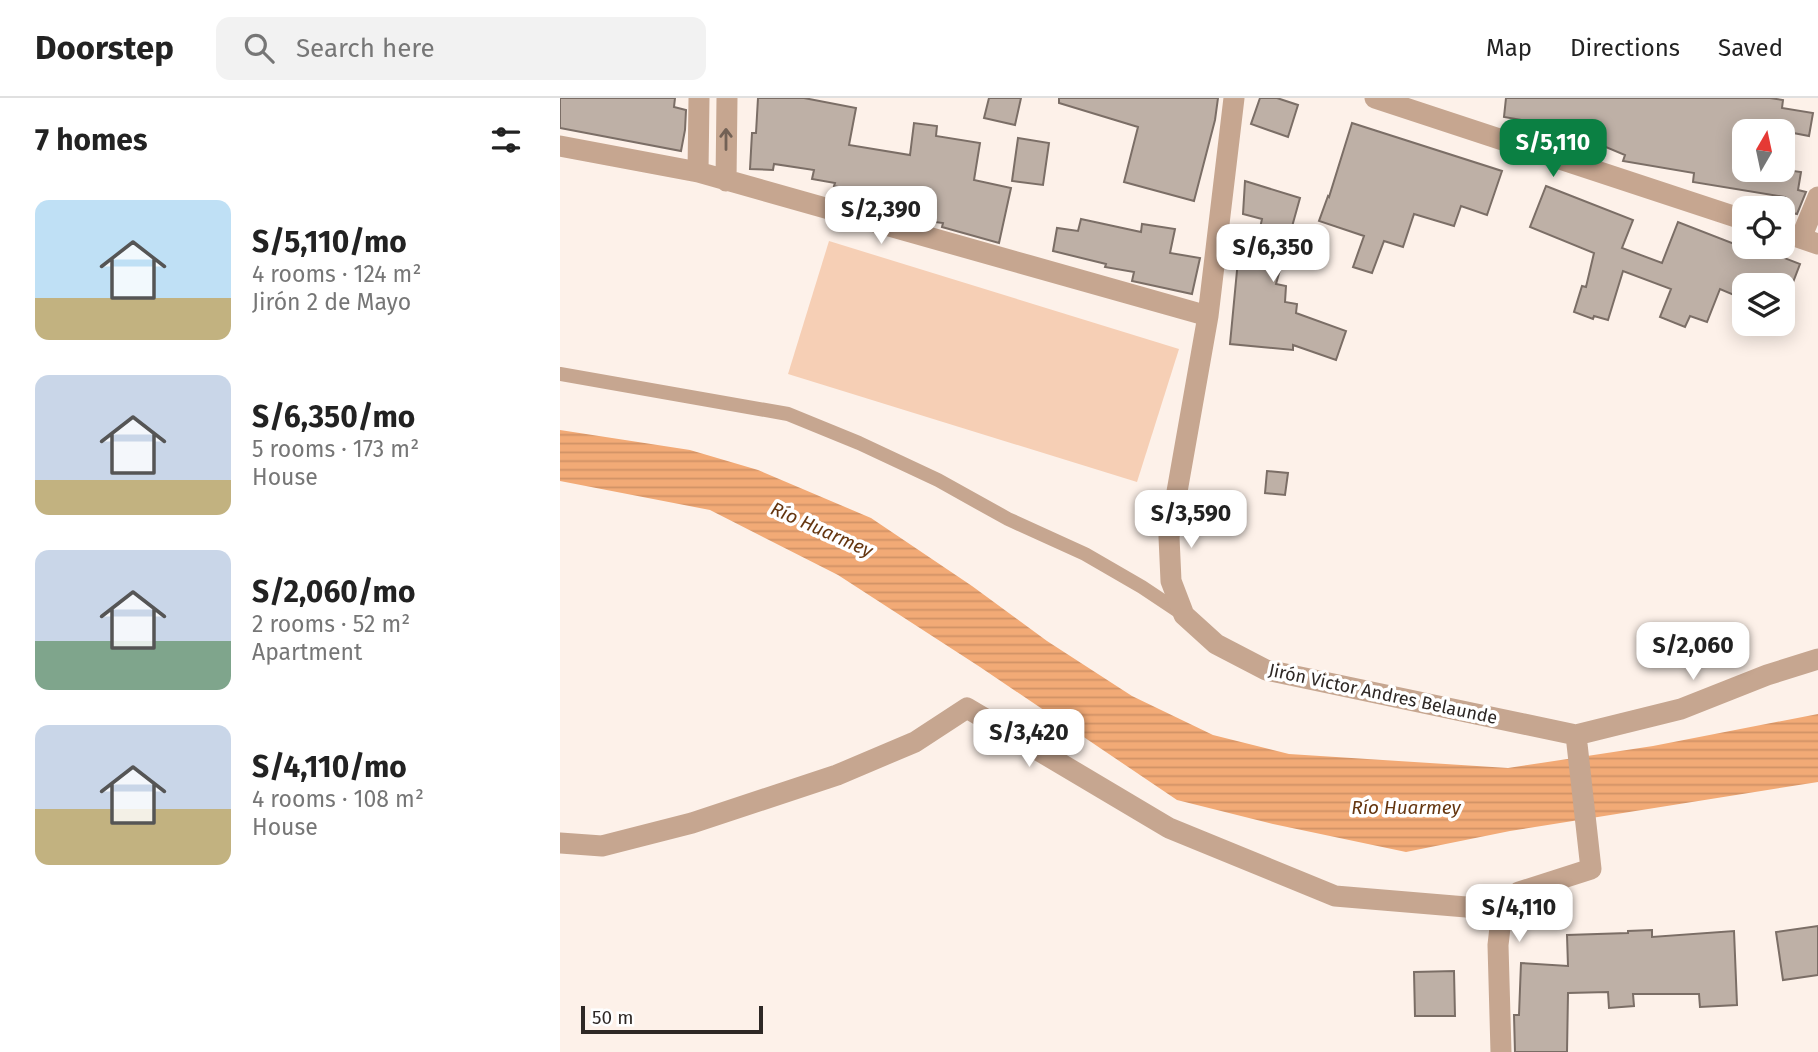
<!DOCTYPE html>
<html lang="en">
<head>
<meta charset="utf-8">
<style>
  :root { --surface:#fff; --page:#f2f2f2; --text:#222; --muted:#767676; --line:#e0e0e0; --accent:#0b8043 }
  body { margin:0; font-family:"Fira Sans",sans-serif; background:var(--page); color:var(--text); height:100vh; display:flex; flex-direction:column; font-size:26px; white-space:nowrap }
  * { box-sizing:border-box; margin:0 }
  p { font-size:23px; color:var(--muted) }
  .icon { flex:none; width:38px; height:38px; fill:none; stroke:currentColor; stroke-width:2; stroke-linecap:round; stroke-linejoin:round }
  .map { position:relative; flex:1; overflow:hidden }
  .side { display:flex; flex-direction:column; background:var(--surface); width:560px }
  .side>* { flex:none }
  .needle { width:46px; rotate:9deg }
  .controls { position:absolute; left:1172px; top:21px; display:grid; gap:14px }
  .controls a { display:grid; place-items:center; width:63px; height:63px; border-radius:14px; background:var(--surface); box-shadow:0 4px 18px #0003; font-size:35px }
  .scale { position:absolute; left:21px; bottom:18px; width:182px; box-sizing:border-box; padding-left:7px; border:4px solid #2e2825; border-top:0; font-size:19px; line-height:24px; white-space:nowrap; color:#2e2825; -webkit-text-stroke:5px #fff; paint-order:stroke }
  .price { position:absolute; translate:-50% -60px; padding:0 16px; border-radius:14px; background:#fff; color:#222; font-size:23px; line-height:46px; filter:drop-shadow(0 2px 4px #0008) }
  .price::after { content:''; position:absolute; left:50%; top:42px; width:21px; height:16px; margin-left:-10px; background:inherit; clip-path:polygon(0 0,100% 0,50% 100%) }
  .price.selected { background:var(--accent); color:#fff }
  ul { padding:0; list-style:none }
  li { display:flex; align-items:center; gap:21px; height:175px; padding:0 35px }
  li span { display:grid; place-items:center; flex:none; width:196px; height:140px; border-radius:14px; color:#555 }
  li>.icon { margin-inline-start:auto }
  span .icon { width:84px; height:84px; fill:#fffc; stroke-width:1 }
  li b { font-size:30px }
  h2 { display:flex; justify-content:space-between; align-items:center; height:84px; padding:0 35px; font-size:30px }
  header { display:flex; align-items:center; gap:42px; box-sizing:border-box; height:98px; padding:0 35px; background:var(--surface); border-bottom:2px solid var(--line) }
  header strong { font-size:33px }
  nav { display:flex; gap:38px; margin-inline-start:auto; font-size:24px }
  .search { width:490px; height:63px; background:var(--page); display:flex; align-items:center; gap:18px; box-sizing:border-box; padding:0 24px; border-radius:14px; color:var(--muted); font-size:26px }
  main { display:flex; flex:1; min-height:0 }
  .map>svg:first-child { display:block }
  .pitch { fill:#f6cfb5 }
  .water { fill:url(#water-rules) }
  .building { fill:#beb0a6; stroke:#7b6e66; stroke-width:2 }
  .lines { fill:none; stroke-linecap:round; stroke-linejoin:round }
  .service { stroke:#c6a690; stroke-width:14 }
  .minor { stroke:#c6a690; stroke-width:21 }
  .tertiary { stroke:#c6a690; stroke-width:21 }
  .oneway { stroke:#726155 }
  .labels { text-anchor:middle; stroke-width:7; stroke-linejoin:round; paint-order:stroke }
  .street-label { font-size:18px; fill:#2e2825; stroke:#fff }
  .water-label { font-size:19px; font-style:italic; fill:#653610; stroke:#fff }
</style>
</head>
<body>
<header>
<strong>Doorstep</strong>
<div class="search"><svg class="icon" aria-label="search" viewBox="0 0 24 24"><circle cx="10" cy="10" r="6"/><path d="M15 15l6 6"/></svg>Search here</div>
<nav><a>Map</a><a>Directions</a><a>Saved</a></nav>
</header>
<main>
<section class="side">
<h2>7 homes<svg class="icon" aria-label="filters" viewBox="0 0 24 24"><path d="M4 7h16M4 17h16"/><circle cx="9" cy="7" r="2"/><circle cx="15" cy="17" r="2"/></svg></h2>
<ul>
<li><span style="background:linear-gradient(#bfe0f5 70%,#c2b280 0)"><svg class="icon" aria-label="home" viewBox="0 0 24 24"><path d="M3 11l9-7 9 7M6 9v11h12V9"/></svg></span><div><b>S/5,110/mo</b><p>4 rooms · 124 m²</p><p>Jirón 2 de Mayo</p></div></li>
<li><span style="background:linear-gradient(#c9d6e8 75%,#c2b280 0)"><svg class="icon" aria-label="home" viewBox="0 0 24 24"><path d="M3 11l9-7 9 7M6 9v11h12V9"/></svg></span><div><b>S/6,350/mo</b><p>5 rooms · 173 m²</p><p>House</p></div></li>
<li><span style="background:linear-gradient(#c9d6e8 65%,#7fa58c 0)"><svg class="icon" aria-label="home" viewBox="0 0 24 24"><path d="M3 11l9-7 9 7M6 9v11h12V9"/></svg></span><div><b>S/2,060/mo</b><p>2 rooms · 52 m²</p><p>Apartment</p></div></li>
<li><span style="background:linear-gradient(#c9d6e8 60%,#c2b280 0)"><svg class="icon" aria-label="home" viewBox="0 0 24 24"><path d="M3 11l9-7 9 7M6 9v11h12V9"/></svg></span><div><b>S/4,110/mo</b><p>4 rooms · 108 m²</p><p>House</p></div></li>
</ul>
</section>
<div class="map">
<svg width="1258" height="954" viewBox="0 0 1258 954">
  <defs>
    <pattern id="water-rules" width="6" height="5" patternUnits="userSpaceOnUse" patternTransform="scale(1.75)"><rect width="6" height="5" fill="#f2aa76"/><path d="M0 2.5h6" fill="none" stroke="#d09266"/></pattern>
  </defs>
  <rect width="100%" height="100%" fill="#fdf1e9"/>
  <path class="pitch" d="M269,143L619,251L577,384L228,276Z"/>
  <path class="water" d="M0,332L130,352L198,372L311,420L412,488L487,543L572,598L653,637L729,656L948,670L1093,648L1258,616V684L950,733L846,754L713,726L617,702L420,569L278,477L150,412L0,383Z"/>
  <path class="building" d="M0,0H115L114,9L126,12L125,32L121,53L0,30Z
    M198,0H244L296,10L289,47L350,57L354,25L377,28L376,38L420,45L414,82L451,90L439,145L382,129L383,125L352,121L340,117V115L318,111V108L276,99L278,89L274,88L275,85L252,81L254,72L214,66L213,72L190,71L192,35H196Z
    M429,0H461L455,27L424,20Z
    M499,0H658L655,22L634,103L564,84L578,29L499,5Z
    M700,0H717L738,7L728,39L691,26Z
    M946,0H1210L1223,2L1222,10L1253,15L1249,38L1223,33H1185V72H1226L1241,74L1238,92L1246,94L1237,116L1223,113L1222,110L1225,99L1133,84L1134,75L1063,63L1065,57L996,28L944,19Z
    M792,25L942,73L927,117L901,108L894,128L854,116L843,149L824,143L812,175L793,169L804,138L759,123L768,98L769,99Z
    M458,40L489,45L483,87L452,83Z
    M685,83L740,100L716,186L726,188L725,204L737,206L736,215L786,233L776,262L733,247V252L670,246L680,141L697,144L702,121L683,116Z
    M986,88L1073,122L1062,150L1102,165L1118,124L1182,149L1184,144L1185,149H1196L1240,166L1232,187H1185L1181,200L1160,191L1147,224L1130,218L1125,229L1100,219L1111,191L1063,173L1048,222L1034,218L1033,221L1014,214L1022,188L1026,189L1034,155L970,129Z
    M521,121L581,134L582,126L615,131L610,155L640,160L632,196L572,183L574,174L545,169L546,166L493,153L497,130L518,133Z
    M707,373L728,375L725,397L705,395Z
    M1258,828V877L1223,882L1216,834Z
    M1092,832V839L1174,833L1177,907L1140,909L1139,896H1073L1074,908L1049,910L1048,894L1008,895L1007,954H955L954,917H959L961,865L1008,868L1007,837L1068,835V833Z
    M894,873L895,918H855L854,874Z"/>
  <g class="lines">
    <path class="service" d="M0,276L228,316L299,345L378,382L448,421L525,456L582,489L624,517"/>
    <path class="minor" d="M674,0L648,218L609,439L611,483L624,517L656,546L706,572L1016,637L1121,611L1207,577L1258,561
      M815,0L1185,122
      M0,48L138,74L648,218
      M138,74L139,0
      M166,83L167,0
      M1223,134L1258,146
      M1241,140L1258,99
      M941,954L938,847L942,812L959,794L1031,771L1016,637"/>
    <path class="tertiary" d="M0,745L42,748L132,725L277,677L355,644L407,610L609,730L775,798L942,812"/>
  </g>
  <defs><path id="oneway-shaft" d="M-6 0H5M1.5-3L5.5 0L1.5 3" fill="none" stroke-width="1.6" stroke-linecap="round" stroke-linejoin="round" transform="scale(1.75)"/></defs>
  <use class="oneway" href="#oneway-shaft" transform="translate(166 41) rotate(-90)"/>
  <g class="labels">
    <g class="street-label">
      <text transform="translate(823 596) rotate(12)" y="6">Jirón Victor Andres Belaunde</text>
    </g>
    <g class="water-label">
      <text transform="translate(262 431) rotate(24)" y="7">Río Huarmey</text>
      <text x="846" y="716">Río Huarmey</text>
    </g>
  </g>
</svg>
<div class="controls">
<a><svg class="needle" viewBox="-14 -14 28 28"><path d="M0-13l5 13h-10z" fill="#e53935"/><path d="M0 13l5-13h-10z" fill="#767676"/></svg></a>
<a><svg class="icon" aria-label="locate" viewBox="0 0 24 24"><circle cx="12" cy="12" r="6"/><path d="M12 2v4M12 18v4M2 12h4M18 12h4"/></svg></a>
<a><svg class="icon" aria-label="layers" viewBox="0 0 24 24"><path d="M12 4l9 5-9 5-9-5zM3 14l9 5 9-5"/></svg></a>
</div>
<div class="scale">50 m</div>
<b class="price selected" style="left:993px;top:81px">S/5,110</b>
<b class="price" style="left:321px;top:148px">S/2,390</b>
<b class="price" style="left:713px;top:186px">S/6,350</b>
<b class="price" style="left:631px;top:452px">S/3,590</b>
<b class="price" style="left:1133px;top:584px">S/2,060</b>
<b class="price" style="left:469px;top:671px">S/3,420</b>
<b class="price" style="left:959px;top:846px">S/4,110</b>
</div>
</main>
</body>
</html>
